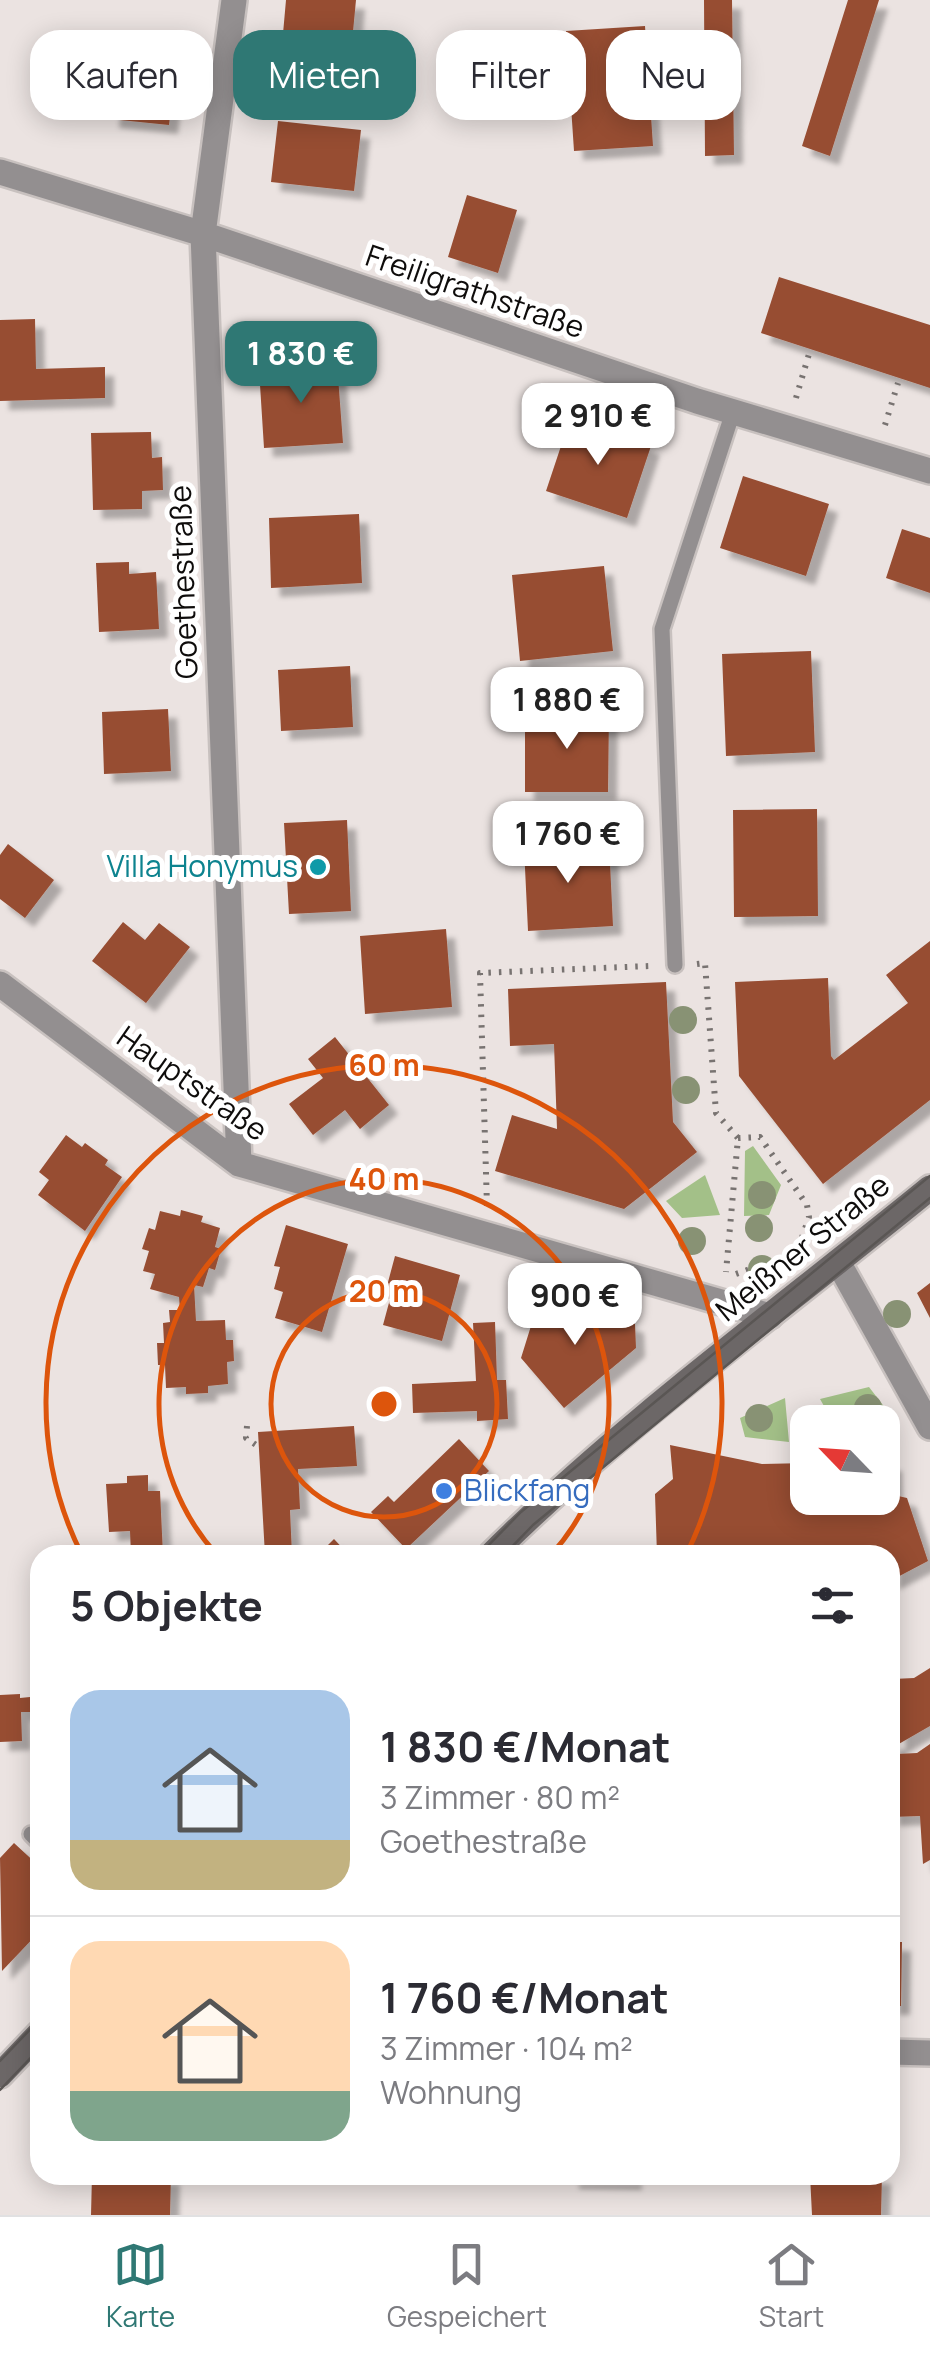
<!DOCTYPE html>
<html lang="de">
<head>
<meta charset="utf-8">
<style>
  :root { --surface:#fff; --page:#f2f2f3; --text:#2b2b33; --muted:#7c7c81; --line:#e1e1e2; --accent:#2f7874 }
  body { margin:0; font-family:Manrope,sans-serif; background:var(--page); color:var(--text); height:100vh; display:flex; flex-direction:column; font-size:38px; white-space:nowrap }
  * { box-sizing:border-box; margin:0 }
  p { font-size:32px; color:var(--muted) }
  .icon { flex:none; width:55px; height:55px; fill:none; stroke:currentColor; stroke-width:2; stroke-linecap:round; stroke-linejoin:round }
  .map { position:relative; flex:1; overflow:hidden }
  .drawer { position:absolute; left:30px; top:1545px; width:870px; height:640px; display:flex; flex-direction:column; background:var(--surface); border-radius:30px; box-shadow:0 5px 25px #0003 }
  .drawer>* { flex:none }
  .top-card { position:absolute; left:30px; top:30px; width:870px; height:90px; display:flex; gap:20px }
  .needle { width:65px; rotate:295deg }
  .controls { position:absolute; left:790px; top:1405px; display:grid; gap:20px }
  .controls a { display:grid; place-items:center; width:110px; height:110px; border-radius:20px; background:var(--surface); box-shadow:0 5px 25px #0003; font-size:50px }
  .price { position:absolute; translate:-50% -85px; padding:0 22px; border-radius:20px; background:#fff; color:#222; font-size:32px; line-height:65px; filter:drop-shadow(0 2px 5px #0008) }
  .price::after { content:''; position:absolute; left:50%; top:60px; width:30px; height:22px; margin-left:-15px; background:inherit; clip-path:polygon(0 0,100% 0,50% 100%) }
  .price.active { background:var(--accent); color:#fff }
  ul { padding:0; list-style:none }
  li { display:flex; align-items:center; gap:30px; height:250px; padding:0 40px }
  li+li { border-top:2px solid var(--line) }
  li span { display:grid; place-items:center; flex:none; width:280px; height:200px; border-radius:30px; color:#555 }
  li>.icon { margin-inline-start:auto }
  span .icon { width:120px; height:120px; fill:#fffc; stroke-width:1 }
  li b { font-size:42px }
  h2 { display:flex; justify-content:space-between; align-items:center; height:120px; padding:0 40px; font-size:42px }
  .chip { padding:0 35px; border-radius:30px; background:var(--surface); box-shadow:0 5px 25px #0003; font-size:35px; line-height:90px }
  .chip.active { background:var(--accent); color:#fff }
  .dock { display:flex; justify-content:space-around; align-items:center; height:140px; border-top:2px solid var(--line); background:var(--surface); font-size:28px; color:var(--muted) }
  .dock a { display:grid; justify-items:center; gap:5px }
  .dock .active { color:var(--accent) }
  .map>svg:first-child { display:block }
  .green { fill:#a3c088 }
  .building { fill:#974d33; filter:url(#shadow) }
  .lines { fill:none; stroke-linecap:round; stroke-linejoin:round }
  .service-casing { stroke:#c8c1bf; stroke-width:20 }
  .minor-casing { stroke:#c8c1bf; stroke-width:30 }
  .secondary-casing { stroke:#c8c1bf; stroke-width:30 }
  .path { stroke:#787371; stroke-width:6; stroke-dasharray:2.5 8; stroke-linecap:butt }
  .service { stroke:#938f90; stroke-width:15 }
  .minor { stroke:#938f90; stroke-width:25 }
  .secondary { stroke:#6c6767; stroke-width:25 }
  .tram { stroke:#5a5654; stroke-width:2.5 }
  .tree { fill:#889274 }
  .ring { fill:none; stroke:#dd550c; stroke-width:5 }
  .culture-dot { fill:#0f9aa8; stroke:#fff; stroke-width:4 }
  .shop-dot { fill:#3f7fe0; stroke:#fff; stroke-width:4 }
  .labels { text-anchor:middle; stroke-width:10; stroke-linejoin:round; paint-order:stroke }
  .street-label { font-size:30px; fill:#0e0c0b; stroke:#fff }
  .culture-label { font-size:30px; fill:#0d838f; stroke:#fff; text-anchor:end }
  .shop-label { font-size:30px; fill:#366cbe; stroke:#fff; text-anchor:start }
  .centre { fill:#dd550c; stroke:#fff; stroke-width:5 }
  .ring-label { font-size:30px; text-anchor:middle; font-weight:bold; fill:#dd550c; stroke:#fff; stroke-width:10; stroke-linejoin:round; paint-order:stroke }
</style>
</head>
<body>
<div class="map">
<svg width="930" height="2215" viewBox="0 0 930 2215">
  <defs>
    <filter id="shadow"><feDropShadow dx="9" dy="9" stdDeviation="2.5" flood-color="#0004"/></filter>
  </defs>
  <rect width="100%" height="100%" fill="#ebe3e1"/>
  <path class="green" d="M753,1146L781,1185L769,1215L744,1216L745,1151Z
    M705,1175L720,1215L682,1218L666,1201Z
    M869,1387L889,1413L898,1437L883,1439L882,1422H833L820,1399Z
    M785,1398L789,1442L745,1437L740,1418Z"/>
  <path class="building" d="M286,0H356L350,63L281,56Z
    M704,0H732L734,155L705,156Z
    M848,0H879L830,156L802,146Z
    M645,26L653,146L574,151L566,31Z
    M120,38L178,44L169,125L110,119L112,99L103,98L105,76L115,77Z
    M278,121L361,130L354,191L271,182Z
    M467,195L517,210L498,273L448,257Z
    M779,277L930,325V388L761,333Z
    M35,319L36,369L105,367V398L0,401V320Z
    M337,363L343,443L264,448L259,369Z
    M570,419L651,446L627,518L546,491Z
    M151,432L152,458L162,457L163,490L142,491V509L93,510L91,433Z
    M743,476L829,504L806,576L720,548Z
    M359,514L362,583L271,588L269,518Z
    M902,529L930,538V593L886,578Z
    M129,562V574L156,572L159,629L99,632L96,563Z
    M604,566L613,651L520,661L512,575Z
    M811,651L815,752L726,756L722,654Z
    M350,666L353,727L281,731L278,670Z
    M168,709L171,771L104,774L102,712Z
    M525,713H609L608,792H525Z
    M817,809L818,916L734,917L733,810Z
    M347,820L351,911L289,914L284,823Z
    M609,842L613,926L528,931L524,847Z
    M8,844L54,880L25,918L0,899V855Z
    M123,922L145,940L159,923L190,947L146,1003L92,961Z
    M446,929L452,1007L365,1014L360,936Z
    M930,941V1100L823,1184L739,1076L735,982L828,978L831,1056L834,1060L908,1003L886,975Z
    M666,982L673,1122L697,1152L624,1209L495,1171L512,1115L557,1129L554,1044L510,1046L508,989Z
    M335,1037L389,1105L360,1129L345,1110L313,1135L289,1104L323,1078L308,1059Z
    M66,1135L82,1147L85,1143L108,1160L105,1165L122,1177L85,1231L38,1195L49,1180L39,1172Z
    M181,1210L203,1216L201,1222L220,1228L215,1247L221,1249L215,1270L209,1268L203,1287L194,1285L196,1321L225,1320L226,1340H233L234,1361L227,1362L228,1384L208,1386V1393L186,1394V1387L166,1388L165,1365H158L157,1343H164L163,1323L170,1322L169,1310H180L179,1297L150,1289L155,1274L143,1271L149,1251L142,1249L149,1228L155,1230L160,1211L180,1216Z
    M286,1225L348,1244L322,1332L275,1318L283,1292L274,1289L280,1267L274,1266Z
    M395,1256L460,1275L442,1341L383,1325L390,1299L384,1297Z
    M930,1283V1318L917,1293Z
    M540,1297L635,1324L636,1348L564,1408L521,1358Z
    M495,1322L497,1380H506L508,1419L477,1421V1411L413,1413L412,1384L476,1381L473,1323Z
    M354,1426L357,1466L298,1469L300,1509L290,1510L292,1555H265L258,1432Z
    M459,1439L489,1471L406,1549L371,1512L388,1496L394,1502Z
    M670,1445L762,1464L808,1463V1498H882V1462H893L894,1495L907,1498L928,1561L890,1581V1555H657L655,1494L673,1479Z
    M148,1475V1491H160L163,1555H131L130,1531L109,1532L106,1484L127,1483V1476Z
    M334,1539L349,1555H318Z
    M930,1668V1726L897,1745V1754L917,1753L930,1744V1860L923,1864L920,1816L890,1817V1741H897L893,1679L914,1678Z
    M20,1694V1698L30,1697V1712H21L22,1741L0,1742V1695Z
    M14,1843L40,1867V1931L2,1971L0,1858Z
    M890,1942H902L901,2006H890Z
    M92,2175H171L170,2215H91Z
    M570,2175H633V2181L570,2180Z
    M810,2175H882L881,2215H812Z"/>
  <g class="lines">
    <g class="service-casing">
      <path id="service" d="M675,965L662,629L733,412
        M31,1834L40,1843"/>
    </g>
    <g class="minor-casing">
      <path id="minor" d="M234,0L203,234L239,1164
        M0,172L203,234L697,401L930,471
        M0,984L239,1164L770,1316
        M838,1262L930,1427
        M890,2052L930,2053"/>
    </g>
    <g class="secondary-casing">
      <path id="secondary" d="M491,1555C626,1421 783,1308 930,1188
        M0,2075L40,2033"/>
    </g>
    <path class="path" d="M796,398L809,354
      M885,425L898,383
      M697,964L705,963L716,1113L738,1138L726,1272
      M738,1138L760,1137L807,1205L809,1217L797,1252
      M487,1206L480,973L649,966
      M736,1274L795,1253
      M247,1426L246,1438L259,1447"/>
    <use href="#service" class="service"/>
    <use href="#minor" class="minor"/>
    <use href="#secondary" class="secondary"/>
    <path class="tram" d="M479,1555L521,1512L930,1176
      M504,1555L533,1525L930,1198
      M0,2061L40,2019
      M0,2090L40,2048"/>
  </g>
  <g class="tree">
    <circle cx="683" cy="1020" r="14"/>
    <circle cx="686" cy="1090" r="14"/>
    <circle cx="762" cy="1195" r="14"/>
    <circle cx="759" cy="1228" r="14"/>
    <circle cx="692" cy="1241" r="14"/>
    <circle cx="762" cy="1269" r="14"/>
    <circle cx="897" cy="1314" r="14"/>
    <circle cx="868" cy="1408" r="14"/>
    <circle cx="759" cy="1418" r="14"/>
  </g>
  <g class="ring">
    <circle cx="384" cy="1404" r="113"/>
    <path d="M217 1555A225 225 0 1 1 551 1555"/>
    <path d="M82 1555A338 338 0 1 1 686 1555"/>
  </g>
  <circle class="culture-dot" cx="318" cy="867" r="10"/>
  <circle class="shop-dot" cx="444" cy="1491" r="10"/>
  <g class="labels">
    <g class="street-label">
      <text transform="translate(475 292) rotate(19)" y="10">Freiligrathstraße</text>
      <text transform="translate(184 582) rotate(-92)" y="10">Goethestraße</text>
      <text transform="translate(192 1084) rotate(35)" y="10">Hauptstraße</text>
      <text transform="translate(803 1248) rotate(-39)" y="10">Meißner Straße</text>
    </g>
    <g class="culture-label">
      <text x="298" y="877">Villa Honymus</text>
    </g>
    <g class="shop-label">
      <text x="464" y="1501">Blickfang</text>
    </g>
  </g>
  <circle cx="384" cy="1404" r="15" class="centre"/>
  <g class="ring-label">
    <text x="384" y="1076">60 m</text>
    <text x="384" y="1190">40 m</text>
    <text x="384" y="1302">20 m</text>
  </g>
</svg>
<div class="controls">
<a><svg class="needle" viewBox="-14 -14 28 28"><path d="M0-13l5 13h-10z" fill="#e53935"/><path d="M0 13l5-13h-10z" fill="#7c7c81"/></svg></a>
</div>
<b class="price active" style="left:301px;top:406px">1 830 €</b>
<b class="price" style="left:598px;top:468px">2 910 €</b>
<b class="price" style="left:567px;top:752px">1 880 €</b>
<b class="price" style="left:568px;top:886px">1 760 €</b>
<b class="price" style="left:575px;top:1348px">900 €</b>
<div class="top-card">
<a class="chip">Kaufen</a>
<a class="chip active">Mieten</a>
<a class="chip">Filter</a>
<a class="chip">Neu</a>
</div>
<section class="drawer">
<h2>5 Objekte<svg class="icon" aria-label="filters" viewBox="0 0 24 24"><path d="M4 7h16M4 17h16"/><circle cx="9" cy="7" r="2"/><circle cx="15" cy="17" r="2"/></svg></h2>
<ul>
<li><span style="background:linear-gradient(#a9c7e8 75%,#c2b280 0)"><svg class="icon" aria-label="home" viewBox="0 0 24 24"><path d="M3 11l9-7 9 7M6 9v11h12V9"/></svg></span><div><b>1 830 €/Monat</b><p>3 Zimmer · 80 m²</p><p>Goethestraße</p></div></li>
<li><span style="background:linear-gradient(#ffd9b3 75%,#7fa58c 0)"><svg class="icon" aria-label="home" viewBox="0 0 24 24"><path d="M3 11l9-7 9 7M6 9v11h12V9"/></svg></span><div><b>1 760 €/Monat</b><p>3 Zimmer · 104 m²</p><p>Wohnung</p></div></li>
</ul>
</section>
</div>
<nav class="dock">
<a class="active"><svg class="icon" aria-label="map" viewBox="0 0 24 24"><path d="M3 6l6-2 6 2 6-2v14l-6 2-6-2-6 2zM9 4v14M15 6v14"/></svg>Karte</a>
<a><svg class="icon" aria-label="saved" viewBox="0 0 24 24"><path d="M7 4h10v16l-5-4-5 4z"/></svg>Gespeichert</a>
<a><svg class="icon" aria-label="home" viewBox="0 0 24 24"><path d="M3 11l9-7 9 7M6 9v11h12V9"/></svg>Start</a>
</nav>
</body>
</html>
